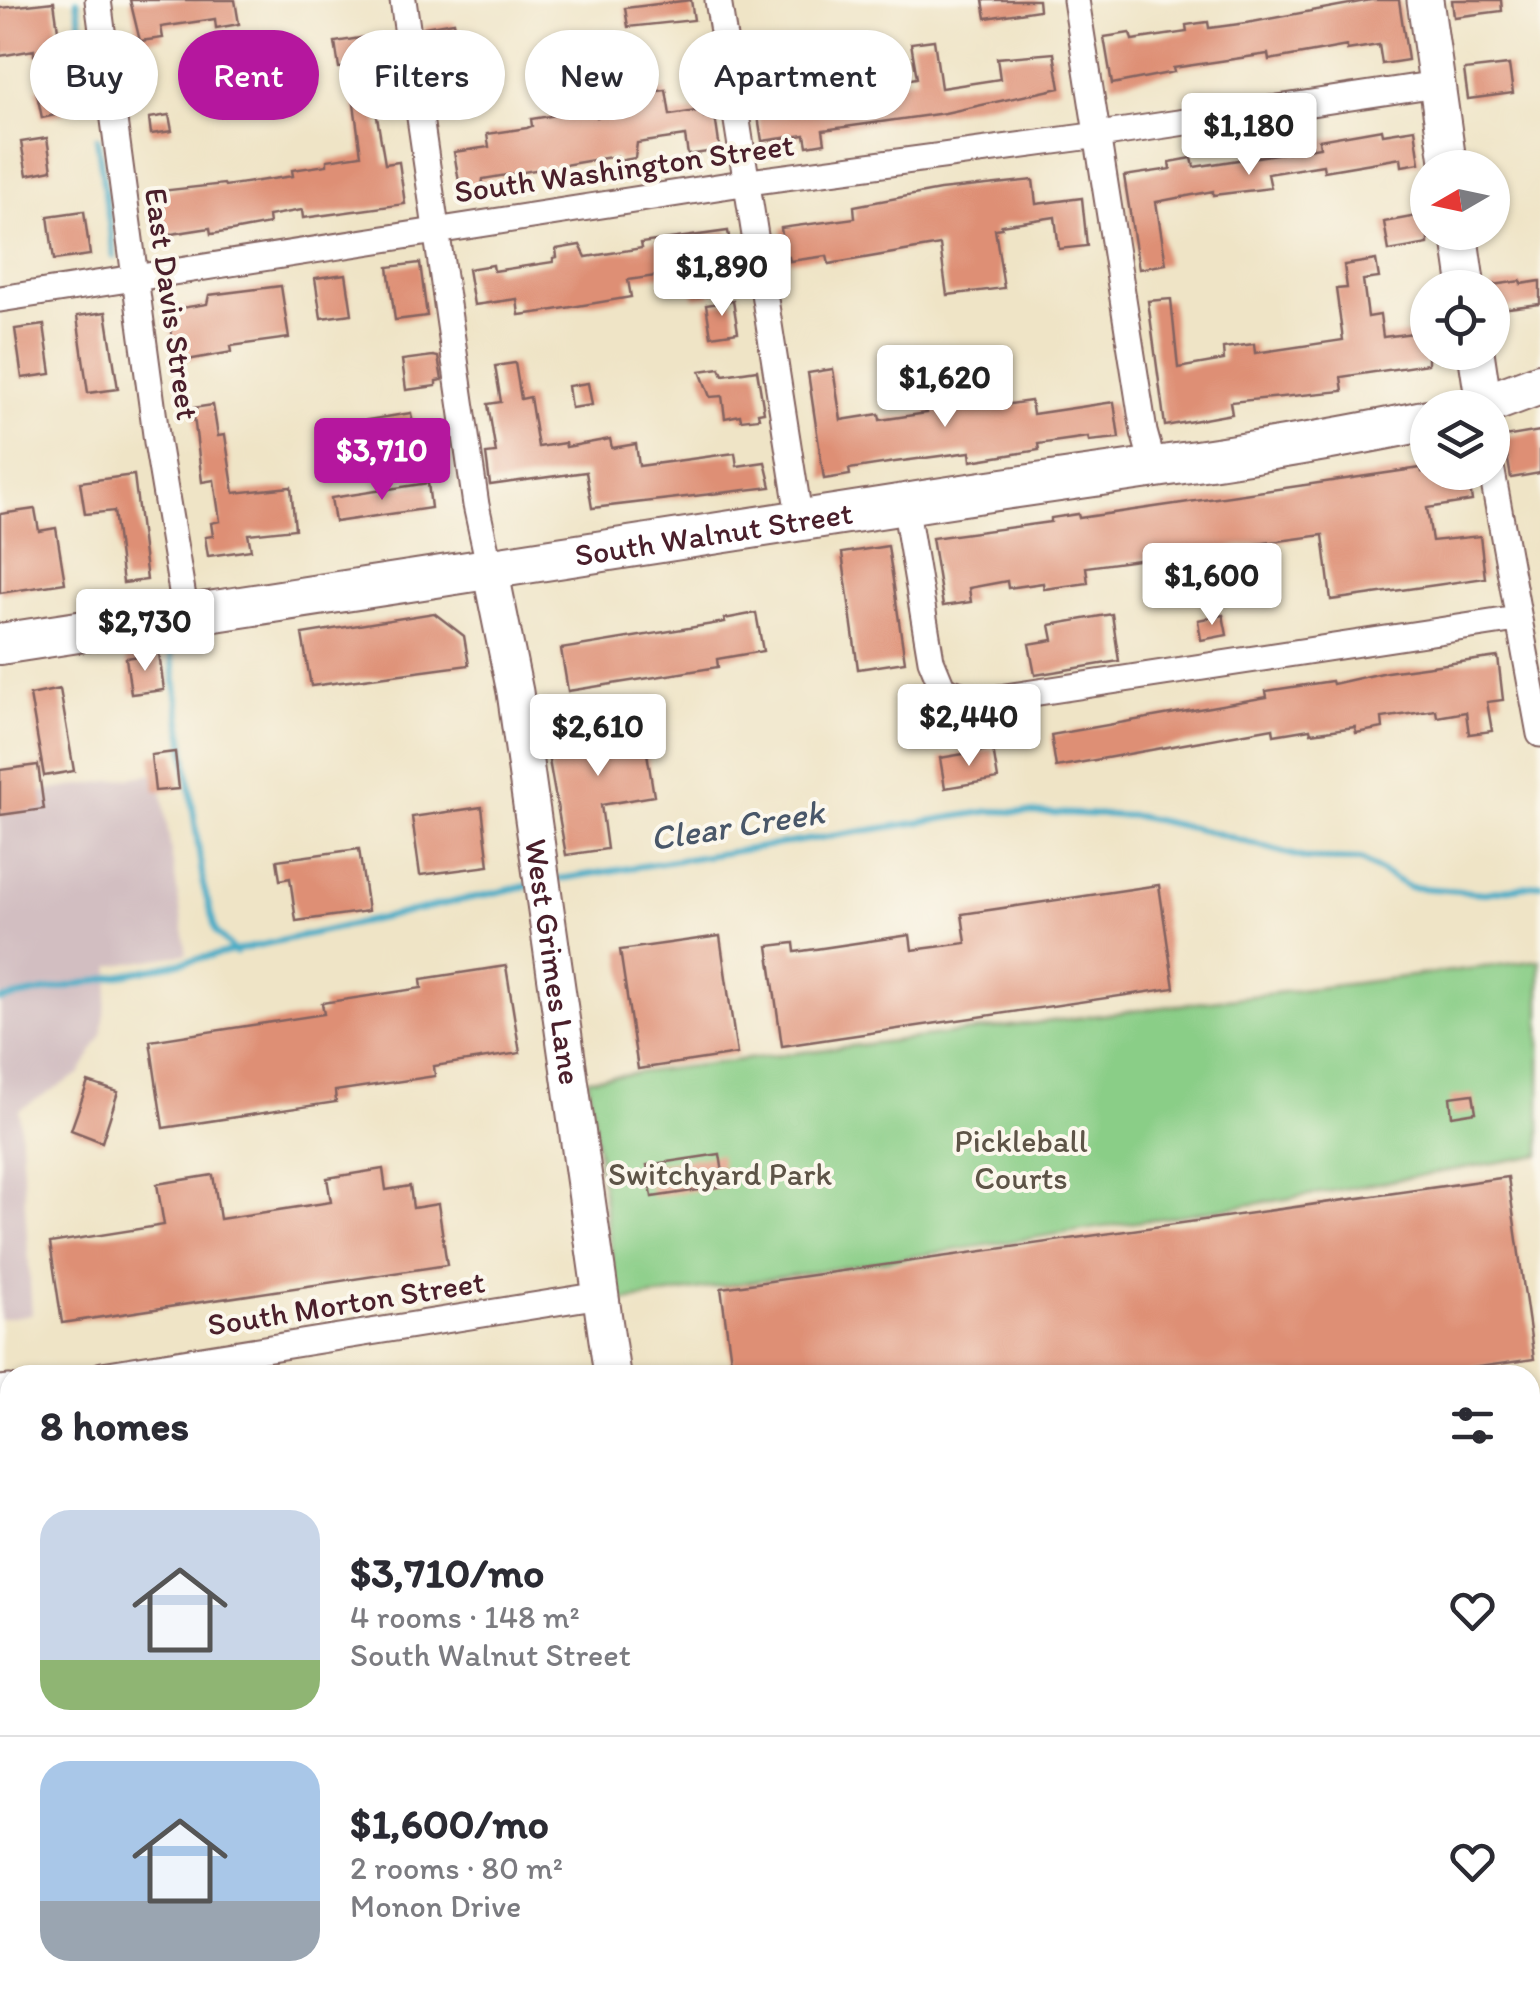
<!DOCTYPE html>
<html lang="en">
<head>
<meta charset="utf-8">
<style>
  :root { --surface:#fff; --page:#f2f2f3; --text:#2b2b33; --muted:#7c7c81; --line:#e1e1e2; --accent:#b5179e }
  body { margin:0; font-family:Itim,sans-serif; background:var(--page); color:var(--text); height:100vh; display:flex; flex-direction:column; font-size:38px; white-space:nowrap }
  * { box-sizing:border-box; margin:0 }
  p { font-size:32px; color:var(--muted) }
  .icon { flex:none; width:55px; height:55px; fill:none; stroke:currentColor; stroke-width:2; stroke-linecap:round; stroke-linejoin:round }
  .map { position:relative; flex:1; overflow:hidden }
  .side { position:absolute; left:0px; top:1365px; width:1540px; height:642px; display:flex; flex-direction:column; background:var(--surface); border-radius:30px 30px 0 0; box-shadow:0 2px 8px #0004 }
  .side>* { flex:none }
  .guide { position:absolute; left:30px; top:30px; width:1000px; height:90px; display:flex; gap:20px }
  .needle { width:65px; rotate:261deg }
  .controls { position:absolute; left:1410px; top:150px; display:grid; gap:20px }
  .controls a { display:grid; place-items:center; width:100px; height:100px; border-radius:50%; background:var(--surface); box-shadow:0 2px 8px #0004; font-size:50px }
  .price { position:absolute; translate:-50% -85px; padding:0 22px; border-radius:10px; background:#fff; color:#222; font-size:32px; line-height:65px; filter:drop-shadow(0 2px 5px #0008) }
  .price::after { content:''; position:absolute; left:50%; top:60px; width:30px; height:22px; margin-left:-15px; background:inherit; clip-path:polygon(0 0,100% 0,50% 100%) }
  .price.selected { background:var(--accent); color:#fff }
  ul { padding:0; list-style:none }
  li { display:flex; align-items:center; gap:30px; height:250px; padding:0 40px }
  li+li { border-top:2px solid var(--line) }
  li span { display:grid; place-items:center; flex:none; width:280px; height:200px; border-radius:30px; color:#555 }
  li>.icon { margin-inline-start:auto }
  span .icon { width:120px; height:120px; fill:#fffc; stroke-width:1 }
  li b { font-size:42px }
  h2 { display:flex; justify-content:space-between; align-items:center; height:120px; padding:0 40px; font-size:42px }
  .tag { padding:0 35px; border-radius:45px; background:var(--surface); box-shadow:0 2px 8px #0004; font-size:35px; line-height:90px }
  .tag.selected { background:var(--accent); color:#fff }
  .map>svg:first-child { display:block }
  .industrial { fill:#d2bec1 }
  .green { fill:#8ace87; stroke:#6a7659; stroke-width:2.5 }
  .lines { fill:none; stroke-linecap:round; stroke-linejoin:round }
  .stream { stroke:#47acc6; stroke-width:6 }
  .building { fill:#de8f75 }
  .street-casing { stroke:#846461; stroke-width:29 }
  .secondary-casing { stroke:#846461; stroke-width:39 }
  .primary-casing { stroke:#846461; stroke-width:44 }
  .street { stroke:#fff; stroke-width:25 }
  .secondary { stroke:#fff; stroke-width:35 }
  .primary { stroke:#fff; stroke-width:40 }
  .labels { text-anchor:middle; stroke-width:8; stroke-linejoin:round; paint-order:stroke }
  .street-label { font-size:32px; fill:#4a1f2b; stroke:#fbf7ec }
  .park-label { font-size:32px; fill:#5d5447; stroke:#fbf7ec }
  .water-label { font-size:35px; font-style:italic; fill:#495769; stroke:#fbf7ec }
</style>
</head>
<body>
<div class="map">
<svg width="1540" height="2006" viewBox="0 0 1540 2006">
  <rect width="100%" height="100%" fill="#fbf7ec"/>
  <filter id="ink" filterUnits="userSpaceOnUse"><feTurbulence type="fractalNoise" baseFrequency=".01" numOctaves="2"/><feDisplacementMap in="SourceGraphic" scale="20" xChannelSelector="R" yChannelSelector="G"/><feConvolveMatrix kernelMatrix="1 2 1 2 8 2 1 2 1" color-interpolation-filters="sRGB"/></filter>
  <filter id="wash" filterUnits="userSpaceOnUse"><feTurbulence type="fractalNoise" baseFrequency=".0048" numOctaves="4" result="noise"/><feDisplacementMap in="SourceGraphic" scale="40" xChannelSelector="R" yChannelSelector="G"/><feGaussianBlur stdDeviation="2.25" result="paint"/><feColorMatrix in="noise" values="0 0 0 0 0 0 0 0 0 0 0 0 0 0 0 0 0 1.4 0 .05"/><feComposite in="paint" operator="in"/></filter>
  <g filter="url(#wash)">
    <rect width="100%" height="100%" fill="#efe4c6"/>
    <path class="industrial" d="M159,773L187,954L111,966L102,1034L79,1074L19,1110L32,1314L0,1319V798Z"/>
    <path class="green" d="M1540,960V1155L1286,1199L618,1302L588,1079Z"/>
    <g class="lines">
      <path class="stream" d="M77,0L92,103
        M97,138L114,257
        M171,650L204,888L216,932L236,953
        M553,880L991,811L1136,816L1215,833L1307,859L1361,860L1409,887L1485,893L1540,884
        M0,1000C178,966 354,923 531,885"/>
    </g>
    <g id="blocks">
      <path class="building" d="M130,0H235L239,24L216,28L215,19L161,27L163,38L140,41Z
        M691,0L694,20L628,27L625,8Z
        M983,0H1038L1039,10L986,18Z
        M1371,0H1399L1408,60L1382,64L1379,45L1347,50V46L1269,60L1268,54L1173,68L1174,72L1112,84L1104,37L1130,33L1132,40L1187,32L1186,25L1208,22L1209,28L1247,23Z
        M1452,0H1501L1502,11L1454,17Z
        M54,2L61,51L34,55V50L0,56V8Z
        M454,22L470,103L441,107L433,59L429,60L424,27Z
        M379,35L388,89L398,87L401,108L376,111L385,164L399,162L405,204L303,218L302,210L268,216L269,224L232,231L211,234L210,228L158,236L151,192L224,184L225,186L293,176L292,170L327,165V160L361,155L349,67L339,68L335,42Z
        M934,40L941,88L1000,79L997,58L1054,53L1060,88L945,113L823,130L825,143L807,146L805,135L762,141L756,104L763,102L761,86L783,83L787,108L836,101L833,80L864,75L865,86L917,78L911,43Z
        M281,49L304,57L299,73L276,65Z
        M610,55L614,81L596,83L592,58Z
        M1509,65L1513,93L1468,99L1464,70Z
        M592,81L597,117L646,109L643,93L666,90L670,115L703,110L704,117L715,116L720,150L688,155L685,136L637,143L635,158L618,161L617,156L483,179L481,191L465,194L464,187L460,188L454,152L489,147L487,134L527,128L532,126L531,119L563,114L559,84Z
        M59,85L64,113L42,118L36,89Z
        M169,115L172,131L151,134L149,118Z
        M1382,129L1383,134L1415,129L1420,163L1402,166L1401,158L1324,171L1323,165L1268,174L1271,188L1213,195V191L1156,202L1166,264L1139,269L1124,176L1171,169L1170,162L1192,158L1194,167L1320,147L1319,140Z
        M47,138L52,170L27,175L21,142Z
        M1033,180L1036,204L1082,198L1087,246L1059,249L1055,217L1001,225L1002,228L995,229L1004,288L947,295L940,245L829,264L827,256L790,261L789,257L785,258L781,228L855,218L854,206L940,190Z
        M84,211L90,255L54,260L48,216Z
        M1428,214V244L1389,251L1384,222Z
        M728,231L732,255L706,259L711,296L694,298L690,271L628,280L631,297L542,312L519,315L517,299L474,305L468,269L493,265L494,271L553,262V258L557,257L556,249L580,245L586,257L642,248L641,243Z
        M1376,260L1379,278L1363,280L1368,317L1380,315L1383,337L1428,331V364L1341,377L1343,391L1230,402L1232,414L1165,426L1148,301L1171,299L1178,368L1224,360L1223,348L1254,344L1255,353L1343,340L1336,289L1347,288L1344,265Z
        M420,263L427,316L395,320L388,267Z
        M346,274L352,314L321,318L315,278Z
        M1521,281V284L1540,281V304L1492,310V285Z
        M281,286L289,338L231,346L232,352L176,362L168,310L207,304L209,295Z
        M733,301L738,332L711,336L706,305Z
        M106,312L118,389L88,393L77,316Z
        M44,325L51,374L22,378L15,329Z
        M433,356L438,357L442,380L436,381V386L406,390L402,360Z
        M515,363L521,399L530,397L538,447L565,443L566,447L610,439L612,448L636,444L639,466L735,453L737,466L765,462L771,487L592,508L586,472L490,485L486,454L496,453L488,404L501,402L495,366Z
        M720,368L723,375L757,370L764,412L758,413L759,418L741,420L740,415L725,418L722,396L710,397L700,371Z
        M833,369L841,420L879,414L880,420L927,413L924,395L947,392L950,408L989,402L990,407L1031,401L1033,414L1114,402L1119,438L1089,441L1088,437L1038,444L1039,450L971,461L970,452L895,462L849,469L850,475L824,479L808,373Z
        M588,383L592,405L571,408L568,386Z
        M213,405L218,436L225,435L234,493L291,487L295,529L248,534L251,550L208,556L205,537L213,536L211,523L220,521L214,480L202,482L193,408Z
        M411,413L416,442L354,453L349,423Z
        M1540,431V473L1511,478L1504,437Z
        M1421,468L1422,472H1468L1472,501L1427,508L1432,541L1480,536L1485,578L1331,600L1323,535L1086,567L1088,583L1044,589L1043,583L1008,588L1007,581L969,588L971,602L943,606L932,538L1051,522V518L1078,514L1079,518Z
        M134,475L147,580L123,583L114,511L85,514L80,482Z
        M428,483L431,508L335,522L331,498Z
        M35,509L39,531L56,528L65,583L0,593V514Z
        M888,546L905,662L858,669L842,553Z
        M434,613L464,636L469,665L311,686L302,634Z
        M756,613L763,651L717,659L718,667L568,691L561,649L725,622L724,619Z
        M1112,614L1119,661L1035,675L1029,644L1053,640L1050,625Z
        M1223,615L1227,635L1201,640L1198,620Z
        M159,653L164,690L131,694L126,658Z
        M1498,657L1503,700L1487,702L1492,731L1469,734L1466,712L1437,717L1436,710L1382,718L1383,728L1356,733L1355,727L1311,733L1310,729L1274,735L1273,728L1056,767L1051,735L1267,697L1266,691L1332,681L1333,684L1387,672Z
        M60,689L74,771L44,776L30,695Z
        M651,723L656,751L647,753L654,796L601,805L607,849L566,855L545,738Z
        M993,749L998,779L945,788L940,758Z
        M175,752L179,789L155,791L151,755Z
        M38,765L44,809L0,815V770Z
        M482,807L489,866L420,875L412,817Z
        M359,849L368,911L296,921L290,878L280,880L277,860Z
        M1159,885L1174,988L782,1046L768,946L794,943L795,952L910,935L912,950L966,943L962,914Z
        M720,936L737,1054L638,1069L620,950Z
        M506,966L520,1053L434,1066L435,1076L335,1091L336,1102L163,1128L150,1041L324,1014L322,1003L422,988L421,979Z
        M88,1082L118,1092L102,1142L71,1130Z
        M1473,1094L1476,1112L1452,1116L1450,1097Z
        M720,1154L725,1186L652,1197L647,1165Z
        M383,1169L386,1190L410,1186L413,1208L438,1204L447,1265L62,1323L50,1243L164,1225L157,1184L213,1175L220,1219L331,1202L327,1178Z
        M1508,1177L1534,1359L1423,1375H733L721,1288Z"/>
    </g>
  </g>
  <g filter="url(#ink)">
    <use href="#blocks" fill-opacity="0" stroke="#846461" stroke-width="2.5"/>
    <g class="lines">
      <g class="street-casing">
        <path id="street" d="M98,0L157,442L186,615
          M403,0L476,505L490,569
          M718,0L800,522
          M1076,0L1144,432L1154,468
          M0,299L749,182L1099,135L1437,84
          M1492,472L1540,734
          M905,504L931,660L943,689L980,701L1517,619
          M102,1375L601,1295
          M0,1389L10,1388
          M1530,1512L1540,1511
          M0,1720L10,1718"/>
      </g>
      <g class="secondary-casing">
        <g id="secondary">
          <path d="M1425,0L1449,168"/>
          <path d="M1459,232L1467,288"/>
          <path d="M1476,352L1484,405"/>
          <path id="s1" d="M490,569L515,692L612,1375"/>
          <path d="M1530,1834L1540,1833"/>
          <path d="M555,1998L556,2006"/>
          <path d="M316,2006L368,1998"/>
        </g>
      </g>
      <g class="primary-casing">
        <g id="primary">
          <path d="M1476,408L1540,384"/>
          <path id="s2" d="M0,644C302,598 603,551 905,504C1079,476 1255,457 1428,420"/>
        </g>
      </g>
      <use href="#street" class="street"/>
      <use href="#secondary" class="secondary"/>
      <use href="#primary" class="primary"/>
    </g>
  </g>
  <g class="labels">
    <g class="street-label">
      <text transform="translate(624 168) rotate(-8)" y="11">South Washington Street</text>
      <text transform="translate(172 304) rotate(82)" y="11">East Davis Street</text>
      <text dy="11" stroke="none"><textPath href="#s2" startOffset="722">South Walnut Street</textPath></text>
      <text dy="11" stroke="none"><textPath href="#s1" startOffset="398">West Grimes Lane</textPath></text>
      <text transform="translate(346 1303) rotate(-9)" y="11">South Morton Street</text>
    </g>
    <g class="park-label">
      <text x="1021" y="1152">Pickleball<tspan x="1021" dy="37">Courts</tspan></text>
      <text x="720" y="1185">Switchyard Park</text>
    </g>
    <g class="water-label">
      <text transform="translate(737 825) rotate(-9)" y="12">Clear Creek</text>
    </g>
  </g>
</svg>
<div class="controls">
<a><svg class="needle" viewBox="-14 -14 28 28"><path d="M0-13l5 13h-10z" fill="#e53935"/><path d="M0 13l5-13h-10z" fill="#7c7c81"/></svg></a>
<a><svg class="icon" aria-label="locate" viewBox="0 0 24 24"><circle cx="12" cy="12" r="6"/><path d="M12 2v4M12 18v4M2 12h4M18 12h4"/></svg></a>
<a><svg class="icon" aria-label="layers" viewBox="0 0 24 24"><path d="M12 4l9 5-9 5-9-5zM3 14l9 5 9-5"/></svg></a>
</div>
<b class="price" style="left:1249px;top:178px">$1,180</b>
<b class="price" style="left:722px;top:319px">$1,890</b>
<b class="price" style="left:945px;top:430px">$1,620</b>
<b class="price selected" style="left:382px;top:503px">$3,710</b>
<b class="price" style="left:1212px;top:628px">$1,600</b>
<b class="price" style="left:145px;top:674px">$2,730</b>
<b class="price" style="left:969px;top:769px">$2,440</b>
<b class="price" style="left:598px;top:779px">$2,610</b>
<div class="guide">
<a class="tag">Buy</a>
<a class="tag selected">Rent</a>
<a class="tag">Filters</a>
<a class="tag">New</a>
<a class="tag">Apartment</a>
</div>
<section class="side">
<h2>8 homes<svg class="icon" aria-label="filters" viewBox="0 0 24 24"><path d="M4 7h16M4 17h16"/><circle cx="9" cy="7" r="2"/><circle cx="15" cy="17" r="2"/></svg></h2>
<ul>
<li><span style="background:linear-gradient(#c9d6e8 75%,#8fb573 0)"><svg class="icon" aria-label="home" viewBox="0 0 24 24"><path d="M3 11l9-7 9 7M6 9v11h12V9"/></svg></span><div><b>$3,710/mo</b><p>4 rooms · 148 m²</p><p>South Walnut Street</p></div><svg class="icon" aria-label="heart" viewBox="0 0 24 24"><path d="M12 20l-8-8c-3-5 5-10 8-4 3-6 11-1 8 4z"/></svg></li>
<li><span style="background:linear-gradient(#a9c7e8 70%,#9aa5b1 0)"><svg class="icon" aria-label="home" viewBox="0 0 24 24"><path d="M3 11l9-7 9 7M6 9v11h12V9"/></svg></span><div><b>$1,600/mo</b><p>2 rooms · 80 m²</p><p>Monon Drive</p></div><svg class="icon" aria-label="heart" viewBox="0 0 24 24"><path d="M12 20l-8-8c-3-5 5-10 8-4 3-6 11-1 8 4z"/></svg></li>
</ul>
</section>
</div>
</body>
</html>
